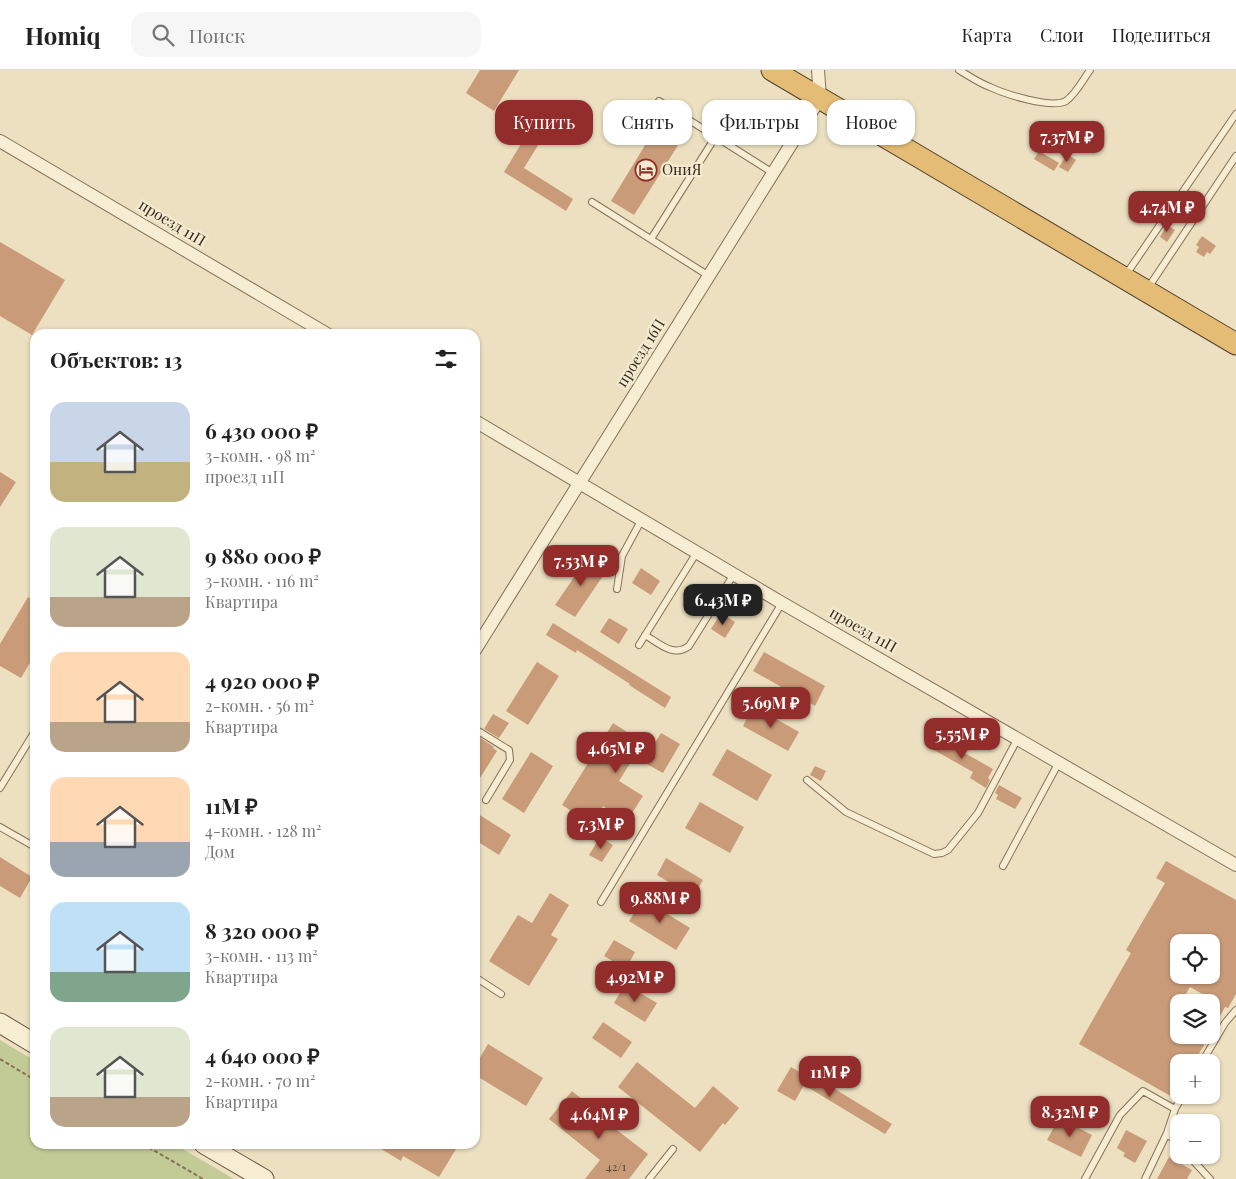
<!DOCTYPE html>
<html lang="ru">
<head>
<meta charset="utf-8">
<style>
  :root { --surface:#fff; --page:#f6f6f6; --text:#222; --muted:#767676; --line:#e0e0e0; --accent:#922d2b }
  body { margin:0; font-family:"Playfair Display",serif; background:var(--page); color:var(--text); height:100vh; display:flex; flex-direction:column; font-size:19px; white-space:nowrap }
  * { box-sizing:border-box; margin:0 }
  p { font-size:16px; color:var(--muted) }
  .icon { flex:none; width:28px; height:28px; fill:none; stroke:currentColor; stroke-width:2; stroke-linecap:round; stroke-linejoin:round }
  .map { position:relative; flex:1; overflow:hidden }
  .sheet { position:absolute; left:30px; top:259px; width:450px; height:820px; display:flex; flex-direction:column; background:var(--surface); border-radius:15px; box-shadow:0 1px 4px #0004 }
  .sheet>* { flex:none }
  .hud { position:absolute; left:495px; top:30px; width:475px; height:45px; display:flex; gap:10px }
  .buttons { position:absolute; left:1170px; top:864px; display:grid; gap:10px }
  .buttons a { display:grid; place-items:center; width:50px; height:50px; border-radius:10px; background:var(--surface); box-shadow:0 1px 4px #0004; font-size:25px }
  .price { position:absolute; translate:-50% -42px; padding:0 11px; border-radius:10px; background:var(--accent); color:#fff; font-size:16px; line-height:32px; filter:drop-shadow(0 1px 2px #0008) }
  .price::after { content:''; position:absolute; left:50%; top:30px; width:15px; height:11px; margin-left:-8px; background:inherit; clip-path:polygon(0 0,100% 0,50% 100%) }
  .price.on { background:#222; color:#fff }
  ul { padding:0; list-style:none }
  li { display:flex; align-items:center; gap:15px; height:125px; padding:0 20px }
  li span { display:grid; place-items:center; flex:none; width:140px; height:100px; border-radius:15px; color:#555 }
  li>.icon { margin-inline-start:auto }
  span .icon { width:60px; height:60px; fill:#fffc; stroke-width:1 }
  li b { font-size:21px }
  h2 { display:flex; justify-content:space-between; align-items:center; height:60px; padding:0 20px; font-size:21px }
  .pill { padding:0 18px; border-radius:15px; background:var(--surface); box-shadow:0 1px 4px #0004; font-size:18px; line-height:45px }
  .pill.on { background:var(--accent); color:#fff }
  header { display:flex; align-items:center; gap:30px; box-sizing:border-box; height:70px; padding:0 25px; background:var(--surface); border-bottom:1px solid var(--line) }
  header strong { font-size:24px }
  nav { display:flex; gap:28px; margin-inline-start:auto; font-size:18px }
  .search { width:350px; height:45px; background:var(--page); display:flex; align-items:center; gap:12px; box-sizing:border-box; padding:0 18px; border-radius:15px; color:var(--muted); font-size:19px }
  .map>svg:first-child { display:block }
  .green { fill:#c2ca95 }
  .building { fill:#c99b78; fill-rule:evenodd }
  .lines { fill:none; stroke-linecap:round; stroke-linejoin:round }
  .service-casing { stroke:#857159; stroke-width:8 }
  .minor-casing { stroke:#857159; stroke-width:14 }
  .secondary-casing { stroke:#66523c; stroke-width:21 }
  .trunk-casing { stroke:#52402d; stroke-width:23 }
  .path { stroke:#857159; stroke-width:2; stroke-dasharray:4 2.5; stroke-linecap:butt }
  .service { stroke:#f7edd3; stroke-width:6 }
  .minor { stroke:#f7edd3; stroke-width:12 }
  .secondary { stroke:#f7edd3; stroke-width:19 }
  .trunk { stroke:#e4bc76; stroke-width:21 }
  .labels { text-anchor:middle; stroke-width:4.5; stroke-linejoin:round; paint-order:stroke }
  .number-label { font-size:12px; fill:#5a4634 }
  .poi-label { font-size:15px; fill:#35291d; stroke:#f4ead0; text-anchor:start }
  .street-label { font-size:15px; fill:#35291d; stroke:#f4ead0 }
</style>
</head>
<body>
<header>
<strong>Homiq</strong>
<div class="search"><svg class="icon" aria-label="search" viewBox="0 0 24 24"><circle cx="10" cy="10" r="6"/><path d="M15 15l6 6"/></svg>Поиск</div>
<nav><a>Карта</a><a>Слои</a><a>Поделиться</a></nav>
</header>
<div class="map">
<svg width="1236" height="1109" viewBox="0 0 1236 1109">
  <rect width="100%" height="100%" fill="#ece0c1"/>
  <path class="green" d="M0,970L35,991V1074H174L234,1109H0Z"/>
  <path class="building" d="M480,0H519L494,41L466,23Z
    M658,54L682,69L634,145L611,131Z
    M527,64L540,72L524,98L573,129L566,141L504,102Z
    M1039,81L1059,93L1054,101L1034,89Z
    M1067,84L1076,90L1068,102L1059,97Z
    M1167,155L1175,160L1167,172L1160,167Z
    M1202,166L1216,176L1210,184L1207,182L1204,187L1196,182L1199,177L1196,175Z
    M0,172L65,210L32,265L0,246Z
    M0,402L16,412L0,437Z
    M588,487L607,500L575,547L555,535Z
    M641,498L660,511L651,525L632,513Z
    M28,527L35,531V584L21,608L0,596V574Z
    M721,543L735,552L725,568L711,559Z
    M609,548L628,559L619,574L600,562Z
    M553,553L671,627L665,638L629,615L630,614L577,580L576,583L546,565Z
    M764,582L825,616L815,636L753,601Z
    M537,592L559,606L528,655L506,641Z
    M753,636L799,662L788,681L743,656Z
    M493,644L509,653L499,668L484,659Z
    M613,653L652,678L661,663L680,674L663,703L634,687L619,711L643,726L627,751L603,736L592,754L562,735Z
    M931,664L993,699L988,708L990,710L986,718L970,708L973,702L925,675Z
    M479,667L494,677L493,678L497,681L475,716V673Z
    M727,679L772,705L757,731L712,705Z
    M531,682L553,696L524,743L502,729Z
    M815,696L826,701L821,711L810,705Z
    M999,715L1022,728L1015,739L996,729L998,725L995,723Z
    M700,732L744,757L730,783L685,758Z
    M475,742L511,765L499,785L475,770Z
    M600,767L613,775L602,792L589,785Z
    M0,787L32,807L20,828L0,816Z
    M666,788L703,810L693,827L657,805Z
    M1166,791L1236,830V924L1228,938L1225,937L1211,962V929L1190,917L1181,932H1179V965H1210L1194,992H1179V1019L1174,1028L1079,974L1131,883L1126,880L1165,813L1156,808ZM1179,864L1194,872H1211V905H1179Z
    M550,823L569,835L551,865L558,869L529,916L489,891L518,845L532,853Z
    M643,829L690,858L676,880L629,851Z
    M614,870L635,882L626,899L604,886Z
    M625,914L657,933L645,952L614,933Z
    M603,952L632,972L621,988L592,968Z
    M488,974L543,1008L526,1036L475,1005V996Z
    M637,992L695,1038L713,1016L739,1038L725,1055L723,1053L700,1082L618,1017Z
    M791,997L815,1011L817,1008L892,1054L885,1064L804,1015L795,1031L777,1021Z
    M572,1021L610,1052L609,1054L648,1084L629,1109H585L600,1090L549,1049Z
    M1059,1048L1092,1065L1081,1087L1047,1070Z
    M1126,1060L1147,1071L1135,1093L1123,1086L1125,1083L1117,1078Z
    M373,1074H459L439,1107L403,1086L401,1091Z
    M1169,1087L1192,1100L1187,1109H1157Z"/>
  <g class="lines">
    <g class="service-casing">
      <path id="service" d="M959,0C969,6 979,13 990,17C1005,24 1051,39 1066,31C1076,24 1083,10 1090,0
        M659,31L773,103
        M592,132L709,206
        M651,169L716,66
        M1125,206L1236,44
        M1148,218L1236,86
        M617,519L622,486L642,449
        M645,565C659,573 673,588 689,576L734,504
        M639,575L697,482
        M475,659L509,680L510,690L486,730
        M807,710L846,742L934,784L942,783L948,780L978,743L1018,668
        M0,718L35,661
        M0,757L35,777
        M1003,796L1059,692
        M601,832L782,533
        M475,907L501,924
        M1202,992L1225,953L1236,940
        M1167,1063L1179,1075
        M1188,1085L1210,1109
        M649,1109L673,1079
        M1085,1109L1120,1045L1143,1021L1175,1039
        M1145,1109L1167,1063L1175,1039L1183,1025"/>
    </g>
    <g class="minor-casing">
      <path id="minor" d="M0,71L327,264
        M475,351L782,533L1236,795
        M475,580L820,28L818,0"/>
    </g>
    <g class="secondary-casing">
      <path id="secondary" d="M0,953L35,974
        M204,1074L264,1109"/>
    </g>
    <g class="trunk-casing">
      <path id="trunk" d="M772,0L1236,274"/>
    </g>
    <path class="path" d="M0,989L35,1010
      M143,1074L203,1109"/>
    <use href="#service" class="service"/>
    <use href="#minor" class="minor"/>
    <use href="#secondary" class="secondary"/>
    <use href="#trunk" class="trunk"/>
  </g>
  <defs>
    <g id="hotel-ring" transform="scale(1.125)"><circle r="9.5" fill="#f4ead0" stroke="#922d2b" stroke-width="1.5"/><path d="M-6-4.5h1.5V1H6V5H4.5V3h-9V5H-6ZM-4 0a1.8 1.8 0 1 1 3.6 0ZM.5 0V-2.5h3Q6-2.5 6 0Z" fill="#922d2b"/></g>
  </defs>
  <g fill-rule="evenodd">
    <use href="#hotel-ring" x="646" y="100"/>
  </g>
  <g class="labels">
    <g class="number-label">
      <text x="616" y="1101">42/1</text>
    </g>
    <g class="poi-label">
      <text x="662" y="105">ОниЯ</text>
    </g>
    <g class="street-label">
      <text transform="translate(172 153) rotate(31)" y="5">проезд 11П</text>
      <text transform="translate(641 283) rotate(-58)" y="5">проезд 16П</text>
      <text transform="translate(863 560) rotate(30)" y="5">проезд 11П</text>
    </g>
  </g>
</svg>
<div class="buttons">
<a><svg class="icon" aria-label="locate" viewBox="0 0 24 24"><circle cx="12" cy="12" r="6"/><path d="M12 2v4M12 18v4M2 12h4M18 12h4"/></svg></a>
<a><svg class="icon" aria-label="layers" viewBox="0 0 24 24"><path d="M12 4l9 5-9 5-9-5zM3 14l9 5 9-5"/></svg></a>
<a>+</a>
<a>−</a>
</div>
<b class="price" style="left:1067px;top:93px">7.37M ₽</b>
<b class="price" style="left:1167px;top:163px">4.74M ₽</b>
<b class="price" style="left:581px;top:517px">7.53M ₽</b>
<b class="price on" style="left:723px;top:556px">6.43M ₽</b>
<b class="price" style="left:771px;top:659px">5.69M ₽</b>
<b class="price" style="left:962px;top:690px">5.55M ₽</b>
<b class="price" style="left:616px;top:704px">4.65M ₽</b>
<b class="price" style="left:601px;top:780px">7.3M ₽</b>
<b class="price" style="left:660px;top:854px">9.88M ₽</b>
<b class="price" style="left:635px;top:933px">4.92M ₽</b>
<b class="price" style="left:830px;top:1028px">11M ₽</b>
<b class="price" style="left:1070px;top:1068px">8.32M ₽</b>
<b class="price" style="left:599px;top:1070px">4.64M ₽</b>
<div class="hud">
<a class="pill on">Купить</a>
<a class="pill">Снять</a>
<a class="pill">Фильтры</a>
<a class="pill">Новое</a>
</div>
<section class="sheet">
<h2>Объектов: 13<svg class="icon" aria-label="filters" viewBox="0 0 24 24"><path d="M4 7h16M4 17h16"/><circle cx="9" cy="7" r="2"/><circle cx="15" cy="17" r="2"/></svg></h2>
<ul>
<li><span style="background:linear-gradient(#c9d6e8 60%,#c2b280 0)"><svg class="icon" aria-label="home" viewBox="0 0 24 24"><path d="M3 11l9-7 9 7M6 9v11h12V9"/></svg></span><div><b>6 430 000 ₽</b><p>3-комн. · 98 m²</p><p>проезд 11П</p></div></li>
<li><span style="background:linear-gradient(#dfe7d0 70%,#b9a48a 0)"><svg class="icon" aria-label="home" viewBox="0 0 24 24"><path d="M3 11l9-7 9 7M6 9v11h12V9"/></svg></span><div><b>9 880 000 ₽</b><p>3-комн. · 116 m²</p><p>Квартира</p></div></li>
<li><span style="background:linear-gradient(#ffd9b3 70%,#b9a48a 0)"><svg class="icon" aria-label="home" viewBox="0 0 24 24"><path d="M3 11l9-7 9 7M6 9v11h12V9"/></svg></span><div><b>4 920 000 ₽</b><p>2-комн. · 56 m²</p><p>Квартира</p></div></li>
<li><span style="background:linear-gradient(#ffd9b3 65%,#9aa5b1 0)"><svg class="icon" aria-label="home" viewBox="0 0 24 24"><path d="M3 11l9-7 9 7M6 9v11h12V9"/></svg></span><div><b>11M ₽</b><p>4-комн. · 128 m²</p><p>Дом</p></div></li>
<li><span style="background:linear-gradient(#bfe0f5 70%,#7fa58c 0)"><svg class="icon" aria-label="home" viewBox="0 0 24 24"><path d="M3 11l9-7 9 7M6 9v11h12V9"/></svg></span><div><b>8 320 000 ₽</b><p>3-комн. · 113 m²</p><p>Квартира</p></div></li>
<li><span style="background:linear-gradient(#dfe7d0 70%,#b9a48a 0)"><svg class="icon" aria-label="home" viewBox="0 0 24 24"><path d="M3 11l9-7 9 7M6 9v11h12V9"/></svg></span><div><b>4 640 000 ₽</b><p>2-комн. · 70 m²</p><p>Квартира</p></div></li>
</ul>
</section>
</div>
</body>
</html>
